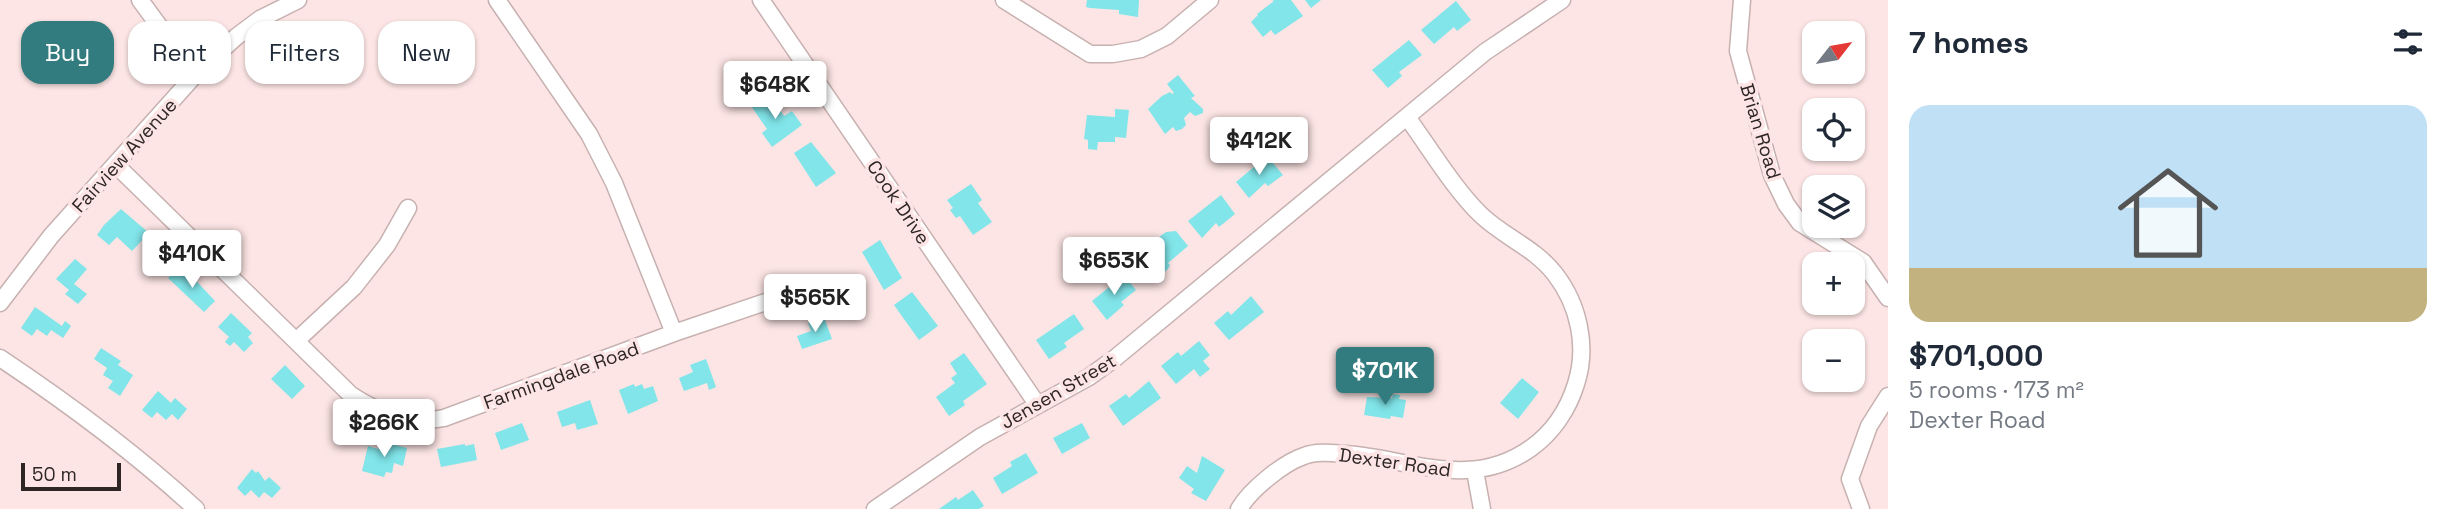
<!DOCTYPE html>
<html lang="en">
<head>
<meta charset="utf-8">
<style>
  :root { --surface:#fff; --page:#f2f2f3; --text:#1f2937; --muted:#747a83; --line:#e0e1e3; --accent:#327b7e }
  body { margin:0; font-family:"Space Grotesk",sans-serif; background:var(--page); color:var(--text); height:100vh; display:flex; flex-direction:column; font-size:26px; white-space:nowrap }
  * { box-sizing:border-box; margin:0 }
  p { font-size:23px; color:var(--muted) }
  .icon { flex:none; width:38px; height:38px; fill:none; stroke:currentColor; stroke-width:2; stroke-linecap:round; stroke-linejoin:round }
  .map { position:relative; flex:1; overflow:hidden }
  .side { display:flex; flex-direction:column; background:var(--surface); width:560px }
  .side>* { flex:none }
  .top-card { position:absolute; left:21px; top:21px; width:665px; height:63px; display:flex; gap:14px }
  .needle { width:46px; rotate:59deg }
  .tools { position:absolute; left:1802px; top:21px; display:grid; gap:14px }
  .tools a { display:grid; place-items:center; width:63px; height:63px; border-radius:14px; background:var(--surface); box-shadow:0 2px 5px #0004; font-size:35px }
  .scale { position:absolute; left:21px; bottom:18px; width:100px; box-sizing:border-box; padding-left:7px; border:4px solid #2e2625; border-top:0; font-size:19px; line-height:24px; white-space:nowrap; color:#2e2625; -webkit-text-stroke:5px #fce5e4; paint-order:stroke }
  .price { position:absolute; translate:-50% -60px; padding:0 16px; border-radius:7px; background:#fff; color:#222; font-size:23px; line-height:46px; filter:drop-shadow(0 2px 4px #0008) }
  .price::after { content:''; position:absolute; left:50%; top:42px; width:21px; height:16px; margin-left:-10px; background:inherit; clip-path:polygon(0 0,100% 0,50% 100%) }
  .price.on { background:var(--accent); color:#fff }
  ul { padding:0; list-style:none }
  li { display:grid; align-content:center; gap:14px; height:371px; padding:0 21px }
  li+li { border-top:2px solid var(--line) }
  li span { display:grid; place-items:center; height:217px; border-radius:21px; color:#555 }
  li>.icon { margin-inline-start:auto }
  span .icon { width:126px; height:126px; fill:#fffc; stroke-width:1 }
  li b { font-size:30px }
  h2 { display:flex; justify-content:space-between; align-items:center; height:84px; padding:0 21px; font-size:30px }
  .tag { padding:0 24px; border-radius:21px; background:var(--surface); box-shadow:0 2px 5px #0004; font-size:24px; line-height:63px }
  .tag.on { background:var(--accent); color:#fff }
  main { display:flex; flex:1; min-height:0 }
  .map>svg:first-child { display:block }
  .building { fill:#81e5e9 }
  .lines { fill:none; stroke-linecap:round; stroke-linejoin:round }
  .minor-casing { stroke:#c7b1b0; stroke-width:19 }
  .minor { stroke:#fff; stroke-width:16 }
  .labels { text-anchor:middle; stroke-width:7; stroke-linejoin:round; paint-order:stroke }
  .street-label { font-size:19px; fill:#2e2625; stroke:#fce5e4 }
</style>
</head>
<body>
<main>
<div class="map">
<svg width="1888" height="509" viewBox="0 0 1888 509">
  <rect width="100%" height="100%" fill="#fce5e4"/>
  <path class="building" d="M1087,0H1139L1138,17L1119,14V10L1090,8L1086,7Z
    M1272,0H1291L1303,16L1275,35L1271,30L1263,37L1251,22L1258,15L1257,14L1274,1Z
    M1305,0H1321L1311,8Z
    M1456,1L1471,20L1457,31L1454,27L1434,44L1421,30Z
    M1409,40L1422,55L1399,72L1402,76L1388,88L1372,70Z
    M1178,75L1195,96L1191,98L1203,109V113L1195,116L1190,112L1184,118L1186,125L1182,129L1176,131L1173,127L1165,134L1148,109L1162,96L1170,92L1172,94L1174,93L1167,84Z
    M769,94L784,116L792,111L802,125L772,147L762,133L767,129L751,106Z
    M1115,109L1129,110L1126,138L1115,137V142H1098L1097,150L1088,149V140L1084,139L1087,115L1115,117Z
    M811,142L836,173L816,187L794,153Z
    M1267,156L1283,175L1268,186L1265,183L1249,198L1236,182Z
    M971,184L982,200L978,203L992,222L973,235L960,216L956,218L950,210L953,208L947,200Z
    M1221,195L1235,214L1219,227L1216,223L1202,238L1188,221Z
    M121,209L149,233L132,251L117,237L109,245L97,235L104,225Z
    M1176,231L1188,246L1168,263L1170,265L1168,269L1154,280L1140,263L1159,247L1157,245L1162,241L1159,237L1166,232Z
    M880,240L902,278L884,290L862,252Z
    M75,259L87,269L74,284L87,294L78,304L65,294L69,290L56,279Z
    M175,271L181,276L187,271L215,301L204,312L168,278Z
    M1124,275L1136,290L1121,302L1124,305L1107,320L1092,301Z
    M912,292L938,326L919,340L894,305Z
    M1251,296L1264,312L1229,340L1214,323L1228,311L1231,315Z
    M35,307L62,326L65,321L71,326L63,338L51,330L47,336L37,329L32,336L21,328Z
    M231,313L252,333L248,337L253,343L244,352L234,342L230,346L225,342L229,337L218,327Z
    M1074,314L1084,329L1064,343L1067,347L1049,359L1036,340Z
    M824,317L832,339L802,349L797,336L811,331L808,323Z
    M1199,341L1210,355L1203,361L1210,369L1200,377L1194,369L1176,384L1161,366L1178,352L1181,356Z
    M101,348L121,361L118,365L133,375L120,396L108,388L113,381L103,375L107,368L94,359Z
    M964,353L987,384L963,401L965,405L949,416L936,397L955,383L951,378L957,374L950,363Z
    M706,359L716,387L709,390L707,383L684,391L679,378L693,372L690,365Z
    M285,365L305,386L292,399L271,379Z
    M1522,378L1539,392L1518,419L1500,403Z
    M1149,381L1161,398L1123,426L1109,406L1126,394L1129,398Z
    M634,384L635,387L642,384L644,389L653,386L658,401L628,414L619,390Z
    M158,391L171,403L175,398L187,409L178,420L172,414L166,420L157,412L152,418L142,410Z
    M1393,394L1400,395L1399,399L1406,400L1403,418L1391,416L1390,419L1364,415L1367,397L1392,398Z
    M590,400L598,424L577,430L575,423L562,427L557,412Z
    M522,423L529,440L501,450L495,433Z
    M1082,423L1090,438L1062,454L1053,438Z
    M380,441L407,448L403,466L394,463L392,473L386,472L384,477L362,471L368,446L378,449Z
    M465,444V446L474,444L477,460L441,467L437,449Z
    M1026,453L1038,473L1002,494L993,478L1012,466L1010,462Z
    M1202,456L1225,470L1206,501L1191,493L1194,489L1179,478L1187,466L1197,473Z
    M252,469L256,473L258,471L265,481L269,477L281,488L272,498L264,492L259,498L251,490L245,496L237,488Z
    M973,490L984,506L979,509H939L956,497L958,500Z"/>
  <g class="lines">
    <g class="minor-casing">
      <path id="minor" d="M140,0L195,75
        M497,0L589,134L614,183L674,333
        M761,0L1037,404
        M1004,0L1090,54H1113L1141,49L1167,36L1210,0
        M1742,0L1738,51L1772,175L1786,204L1800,223L1863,262L1888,298
        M116,165L351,395C380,414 409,425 444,418L674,333L804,289
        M0,303L51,236L195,75L236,37L260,19L298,0
        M296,341L354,287L387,245L408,208
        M0,358C69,404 135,453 196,509
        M1475,471L1482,509
        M875,509L980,437L1089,377L1114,359L1485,52L1562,0
        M1239,509C1250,490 1283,463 1304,456C1317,451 1332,453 1346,454C1411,459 1471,491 1531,448C1552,433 1568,410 1576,384C1588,347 1579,305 1555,274C1535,248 1504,237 1481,215C1454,189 1429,147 1407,117
        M1861,509L1850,479L1869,426L1888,396"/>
    </g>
    <use href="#minor" class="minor"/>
  </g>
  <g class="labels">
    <g class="street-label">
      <text transform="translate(1761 131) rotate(73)" y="7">Brian Road</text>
      <text transform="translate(124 155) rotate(-48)" y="7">Fairview Avenue</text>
      <text transform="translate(899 202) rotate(56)" y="7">Cook Drive</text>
      <text transform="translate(561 375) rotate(-20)" y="7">Farmingdale Road</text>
      <text transform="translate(1058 391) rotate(-30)" y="7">Jensen Street</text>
      <text transform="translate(1395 462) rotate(8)" y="7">Dexter Road</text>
    </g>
  </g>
</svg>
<div class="tools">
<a><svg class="needle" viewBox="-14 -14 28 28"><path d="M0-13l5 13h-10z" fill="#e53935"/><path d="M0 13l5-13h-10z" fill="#747a83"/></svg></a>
<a><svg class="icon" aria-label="locate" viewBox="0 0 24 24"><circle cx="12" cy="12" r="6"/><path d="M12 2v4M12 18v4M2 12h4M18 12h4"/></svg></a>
<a><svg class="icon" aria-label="layers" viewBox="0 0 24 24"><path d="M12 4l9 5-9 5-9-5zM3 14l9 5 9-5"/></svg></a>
<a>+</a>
<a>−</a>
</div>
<div class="scale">50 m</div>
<b class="price" style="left:775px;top:121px">$648K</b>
<b class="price" style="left:1259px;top:177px">$412K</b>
<b class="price" style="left:192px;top:290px">$410K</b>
<b class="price" style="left:1114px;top:297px">$653K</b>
<b class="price" style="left:815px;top:334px">$565K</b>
<b class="price on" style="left:1385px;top:407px">$701K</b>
<b class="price" style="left:384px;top:459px">$266K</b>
<div class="top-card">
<a class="tag on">Buy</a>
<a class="tag">Rent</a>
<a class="tag">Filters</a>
<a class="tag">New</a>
</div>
</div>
<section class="side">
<h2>7 homes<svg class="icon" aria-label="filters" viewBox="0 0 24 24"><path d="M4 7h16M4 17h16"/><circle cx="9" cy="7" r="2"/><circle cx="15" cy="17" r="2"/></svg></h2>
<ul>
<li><span style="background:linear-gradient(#bfe0f5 75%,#c2b280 0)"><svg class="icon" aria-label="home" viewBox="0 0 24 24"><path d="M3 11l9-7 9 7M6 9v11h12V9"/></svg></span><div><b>$701,000</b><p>5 rooms · 173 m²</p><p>Dexter Road</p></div></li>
</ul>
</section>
</main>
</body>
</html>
